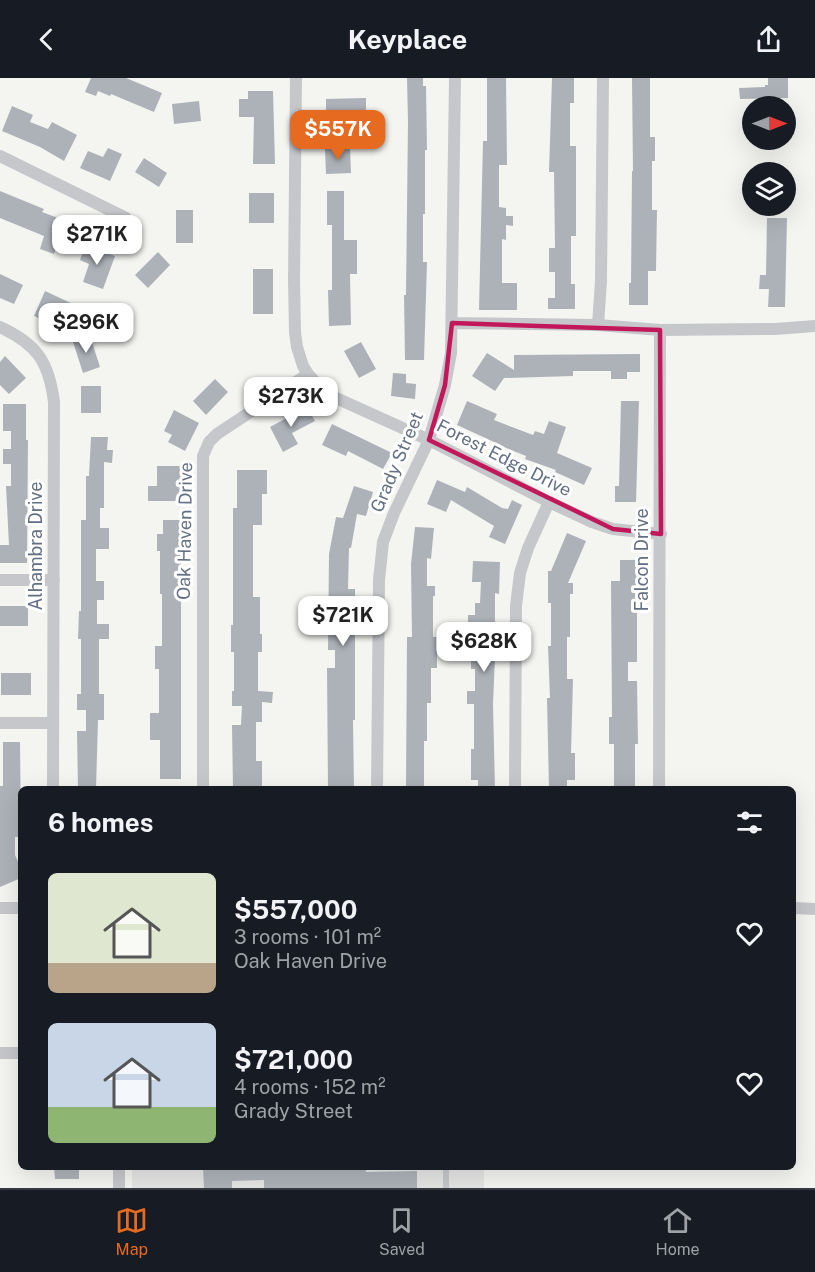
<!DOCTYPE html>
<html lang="en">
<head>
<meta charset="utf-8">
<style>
  :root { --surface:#171b24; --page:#20242c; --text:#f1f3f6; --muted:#9ea1a6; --line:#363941; --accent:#e66a1f }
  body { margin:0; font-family:"Public Sans",sans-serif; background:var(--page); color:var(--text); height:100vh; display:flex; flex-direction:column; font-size:22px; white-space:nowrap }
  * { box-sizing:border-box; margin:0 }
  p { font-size:20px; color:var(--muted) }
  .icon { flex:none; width:33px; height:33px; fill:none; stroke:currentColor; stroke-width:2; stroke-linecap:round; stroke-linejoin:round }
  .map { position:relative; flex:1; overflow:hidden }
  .details { position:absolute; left:18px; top:708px; width:778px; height:384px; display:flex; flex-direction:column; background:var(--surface); border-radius:9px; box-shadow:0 6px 24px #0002 }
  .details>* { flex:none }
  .needle { width:39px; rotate:90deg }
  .fabs { position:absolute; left:742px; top:18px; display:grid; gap:12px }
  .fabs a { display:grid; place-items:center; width:54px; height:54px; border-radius:50%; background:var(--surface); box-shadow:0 6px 24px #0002; font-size:30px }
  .price { position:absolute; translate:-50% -51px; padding:0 14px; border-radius:12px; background:#fff; color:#222; font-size:20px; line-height:39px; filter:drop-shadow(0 2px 3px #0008) }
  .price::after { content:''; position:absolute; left:50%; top:36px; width:18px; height:14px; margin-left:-9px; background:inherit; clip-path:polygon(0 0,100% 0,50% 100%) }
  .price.current { background:var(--accent); color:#fff }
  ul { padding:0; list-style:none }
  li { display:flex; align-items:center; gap:18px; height:150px; padding:0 30px }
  li span { display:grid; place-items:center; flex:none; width:168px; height:120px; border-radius:9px; color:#555 }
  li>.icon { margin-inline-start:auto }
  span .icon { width:72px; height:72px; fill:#fffc; stroke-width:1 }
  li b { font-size:26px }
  h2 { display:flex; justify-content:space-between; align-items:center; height:72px; padding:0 30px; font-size:26px }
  header { display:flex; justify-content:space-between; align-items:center; height:78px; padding:0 30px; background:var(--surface); font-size:27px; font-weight:700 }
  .menu { display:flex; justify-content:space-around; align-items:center; height:84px; border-top:2px solid var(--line); background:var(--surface); font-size:16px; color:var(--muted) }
  .menu a { display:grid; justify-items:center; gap:3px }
  .menu .current { color:var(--accent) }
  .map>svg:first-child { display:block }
  .built { fill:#e5e6e4 }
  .building { fill:#adb2b9 }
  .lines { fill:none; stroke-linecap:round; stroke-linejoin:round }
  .lane { stroke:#c5c7cb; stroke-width:6 }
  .street { stroke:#c5c7cb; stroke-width:12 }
  .marked { fill:none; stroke:#c2185b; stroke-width:4.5; stroke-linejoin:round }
  .labels { text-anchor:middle; stroke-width:6; stroke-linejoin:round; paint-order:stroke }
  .street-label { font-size:18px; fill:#637083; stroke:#fff }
</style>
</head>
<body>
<header><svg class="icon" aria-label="back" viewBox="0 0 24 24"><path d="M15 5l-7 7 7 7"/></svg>Keyplace<svg class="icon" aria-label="share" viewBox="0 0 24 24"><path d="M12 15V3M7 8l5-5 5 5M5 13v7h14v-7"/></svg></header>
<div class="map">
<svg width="815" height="1110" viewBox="0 0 815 1110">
  <rect width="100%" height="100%" fill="#f4f5f1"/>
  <path class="built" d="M132,1089H484V1110H132Z"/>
  <path class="building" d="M91,0H126L162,15L154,34L111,16L110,18L98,13L96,18L85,14Z
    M407,0H423V8H426L427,72H425V136H423V184H427L424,282H405L404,217H406L408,44Z
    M487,0H506L507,87H499V129L506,130V138H513V148L506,147V162L502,161V205H517V232H479L483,63H487Z
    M552,0H574V25H570V68H576V158H571V206H575V231H548V220H555V194H549V170H555L554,94H549Z
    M632,0H650V59H655V83H652V132H657L656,193H648V227H629V205H631L632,93H633Z
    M768,0H788V20L740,21L739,10L765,9V7H768Z
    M248,13H273L275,86H253L254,39H239V21H248Z
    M366,20V36H360V47L326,48V21Z
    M199,23L201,43L174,46L172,26Z
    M12,28L33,37L30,44L48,51L52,44L77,57L64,83L40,69L2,53Z
    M108,70L122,76L110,103L80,90L88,73L103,79Z
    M350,70L351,95L326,96L325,71Z
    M144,80L167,95L159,109L135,94Z
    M0,113L44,131L42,134L77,147L71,165L59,161L54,176L40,171L44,158L0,140Z
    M327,113H344V162H357V196H350L351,247L329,248L328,212H332V147H327Z
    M249,115H274V145H249Z
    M176,132H193V165H176Z
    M767,140H787L785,229H768L769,211H759L760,197H766Z
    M85,167L115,178L103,211L83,204L89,186L80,182Z
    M158,174L170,187L148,210L135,197Z
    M253,191H273V236H253Z
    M0,196L23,207L14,226L0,220Z
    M45,213L73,226L62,250L34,238Z
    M90,258L100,289L83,295L73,264Z
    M361,264L376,291L359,300L344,273Z
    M487,275L514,292V277L640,276V294H627V301H611V293H573V298L504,300L495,313L472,298Z
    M5,278L26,300L9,316L0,307V284Z
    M393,295L406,296V305L416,306L415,321L391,318Z
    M215,301L228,314L206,337L193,323Z
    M81,308H101V335H81Z
    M467,323L497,336L494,342L533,357L535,353L544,356L549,343L566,349L557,375L592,390L584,407L555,394L556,392L525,381L526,378L494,365V364L457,347Z
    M621,323H639L636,424H615V408H619Z
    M3,326H26V362H28L27,485H0V467H9L6,408H11V386H3V371H11V353H3Z
    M307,329L315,343L292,355L298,366L283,374L270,349Z
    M174,332L199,345L185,373L168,364L172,357L164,353Z
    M332,346L392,375L383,391L348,373L346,378L322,367Z
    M91,359H108L107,372H113L112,385L104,384V430H100V450H109V471H96V503H104V522H97V546H109V561H99V616H104V642H98L96,711H78L77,653H86V632H77V616H81V561H78L79,533H81V442H86V398H89Z
    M157,388H181V423H148V408H157Z
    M237,392H267V416H262V447H253V519H260V556H262V574H258V613L273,614L272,625L262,624V644H256V683H262V710H233L232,647H241L242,628H232V613H234V574H231V547H233V430H237Z
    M437,402L465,414L467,409L502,430L508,431L512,422L522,427L505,466L489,459L494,448L451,422L446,434L427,426Z
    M354,408L373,414L366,438L357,436L351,470H349L348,511H355V642H353L354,711H328L327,590H335V572H328L329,476L336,439L343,440Z
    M163,442H181V701H160V662H150V635H159V591H155V568H162V516H160V473H157V456H163Z
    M415,449L434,450L431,481L427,480V508H435V518H433V559H437V590H431V625H427V663H424V711H406L407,559H412L411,486Z
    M567,455L586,463L568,505H573V516H570V559H567V601H573L571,675H575V702H567V711H549L547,620H550L548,568H551V525H548V493H551Z
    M620,482H637V584H628V603H637L638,666H635V711H614V666H609V639H612L611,503H620Z
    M473,483L500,484L499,516L495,515V555H493V579H495L493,626L495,711H478V702H471V671H474V626H467V613H475V591H471V555H468V537H475V525H480L481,504H472Z
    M0,528H28V548H0Z
    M1,595H31V617H1Z
    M3,664H20L21,759H15V777L21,790V800L0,809V708H3Z
    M54,1089H79V1101H55Z
    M203,1089H366V1094L417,1093V1110H264V1102L232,1103V1110H204Z"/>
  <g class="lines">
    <path class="lane" d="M446,1110V1089"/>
    <path class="street" d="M296,0L294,202L295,254L297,269L303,288L308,296L320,309L336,320L429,362L549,424L592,444L613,451L661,456
      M0,78L126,140
      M452,245L598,247L660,252L775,251L815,248
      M598,247L601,203L603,0
      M0,249C37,266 49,284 54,324L53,711
      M0,502H54
      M0,645H53
      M203,711V378L209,364L217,356L308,296
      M377,711L379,502L383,464L394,435L429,362L445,307L451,275L455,0
      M515,711L516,528L520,495L528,470L549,424
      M659,711L660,252
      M0,830H21
      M794,830L815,831
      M0,975H21
      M119,1089V1110"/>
  </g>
  <path class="marked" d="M452,245L660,252L661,456L613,451L429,362L445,307Z"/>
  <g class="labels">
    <g class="street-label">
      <text transform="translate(504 380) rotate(27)" y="6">Forest Edge Drive</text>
      <text transform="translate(397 384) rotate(-67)" y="6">Grady Street</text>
      <text transform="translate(185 453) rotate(-89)" y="6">Oak Haven Drive</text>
      <text transform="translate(36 468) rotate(-90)" y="6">Alhambra Drive</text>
      <text transform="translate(642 482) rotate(-90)" y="6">Falcon Drive</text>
    </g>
  </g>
</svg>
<div class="fabs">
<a><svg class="needle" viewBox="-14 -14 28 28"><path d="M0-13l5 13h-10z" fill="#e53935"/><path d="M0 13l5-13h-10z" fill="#9ea1a6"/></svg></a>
<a><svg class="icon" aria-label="layers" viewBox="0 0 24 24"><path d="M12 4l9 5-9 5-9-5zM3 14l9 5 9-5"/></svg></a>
</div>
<b class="price current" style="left:338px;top:83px">$557K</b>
<b class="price" style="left:97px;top:188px">$271K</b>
<b class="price" style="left:86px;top:276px">$296K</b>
<b class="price" style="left:291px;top:350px">$273K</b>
<b class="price" style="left:343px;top:569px">$721K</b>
<b class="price" style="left:484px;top:595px">$628K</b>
<section class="details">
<h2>6 homes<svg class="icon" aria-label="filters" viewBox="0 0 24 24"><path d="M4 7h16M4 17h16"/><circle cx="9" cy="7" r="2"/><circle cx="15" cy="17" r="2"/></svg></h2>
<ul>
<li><span style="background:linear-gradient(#dfe7d0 75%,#b9a48a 0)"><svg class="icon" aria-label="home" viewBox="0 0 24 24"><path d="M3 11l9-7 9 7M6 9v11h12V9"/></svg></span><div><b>$557,000</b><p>3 rooms · 101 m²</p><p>Oak Haven Drive</p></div><svg class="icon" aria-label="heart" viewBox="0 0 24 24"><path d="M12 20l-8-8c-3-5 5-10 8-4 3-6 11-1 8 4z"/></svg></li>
<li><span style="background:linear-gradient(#c9d6e8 70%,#8fb573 0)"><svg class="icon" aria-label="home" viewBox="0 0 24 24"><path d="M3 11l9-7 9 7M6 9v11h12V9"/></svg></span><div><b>$721,000</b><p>4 rooms · 152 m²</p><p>Grady Street</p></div><svg class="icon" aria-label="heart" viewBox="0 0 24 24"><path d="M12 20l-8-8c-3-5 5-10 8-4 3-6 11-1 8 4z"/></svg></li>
</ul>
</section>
</div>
<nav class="menu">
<a class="current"><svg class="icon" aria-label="map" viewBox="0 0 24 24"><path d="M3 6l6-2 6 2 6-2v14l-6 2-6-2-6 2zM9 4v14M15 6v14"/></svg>Map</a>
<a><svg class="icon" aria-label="saved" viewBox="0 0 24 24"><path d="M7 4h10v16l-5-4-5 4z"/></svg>Saved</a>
<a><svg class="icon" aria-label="home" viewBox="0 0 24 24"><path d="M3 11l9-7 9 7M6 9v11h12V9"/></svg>Home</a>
</nav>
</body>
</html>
